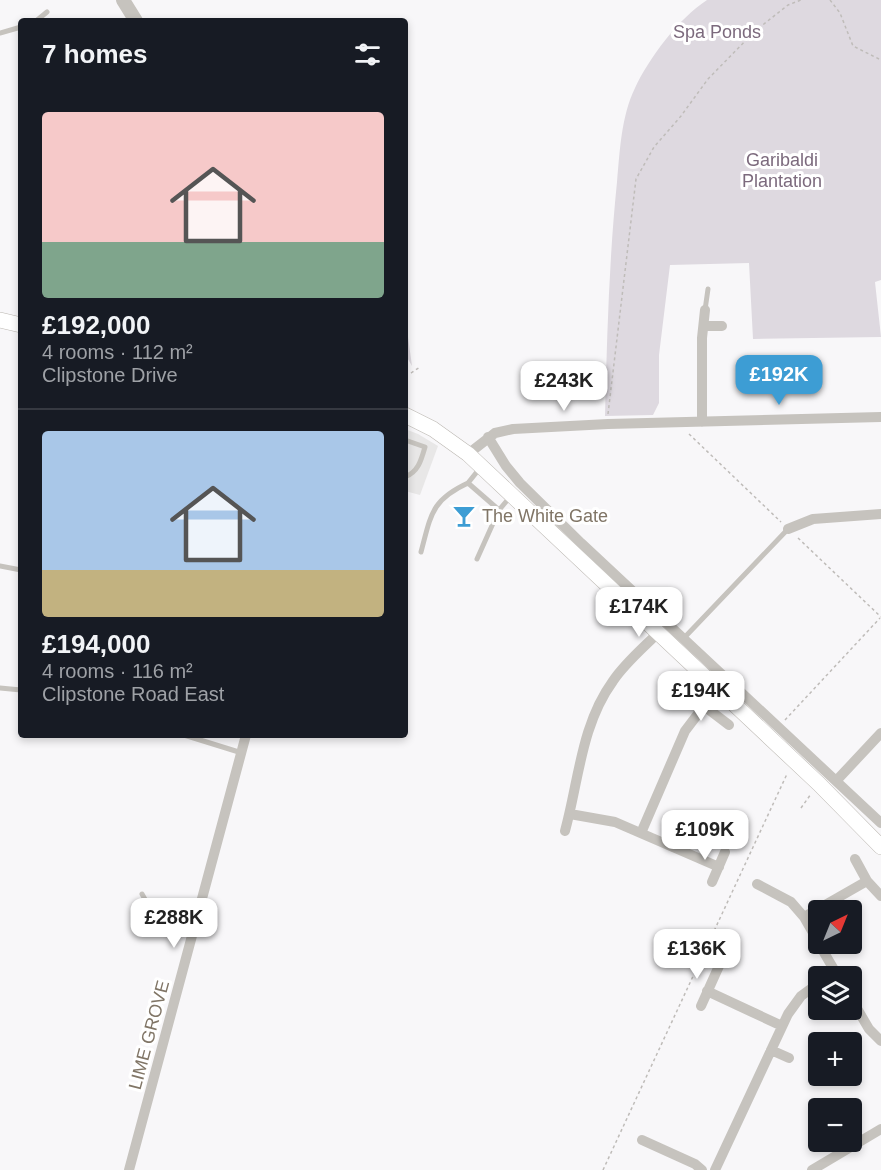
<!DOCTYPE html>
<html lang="en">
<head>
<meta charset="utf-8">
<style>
  :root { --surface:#171b24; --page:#242831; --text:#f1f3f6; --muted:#9ea1a6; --line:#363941; --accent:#3d9dd4 }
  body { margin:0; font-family:Helvetica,sans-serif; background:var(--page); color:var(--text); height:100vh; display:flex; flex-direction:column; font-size:22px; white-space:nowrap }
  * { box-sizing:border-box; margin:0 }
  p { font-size:20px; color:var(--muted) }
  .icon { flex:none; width:33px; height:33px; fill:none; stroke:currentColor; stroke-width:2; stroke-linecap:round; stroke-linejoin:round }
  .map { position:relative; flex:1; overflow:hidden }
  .details { position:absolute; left:18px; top:18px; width:390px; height:720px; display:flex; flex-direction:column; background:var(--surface); border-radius:6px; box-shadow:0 3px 9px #0003 }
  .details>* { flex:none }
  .needle { width:39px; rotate:43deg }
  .controls { position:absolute; left:808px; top:900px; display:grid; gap:12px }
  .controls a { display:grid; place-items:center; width:54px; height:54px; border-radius:6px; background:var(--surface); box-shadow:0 3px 9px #0003; font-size:30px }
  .price { position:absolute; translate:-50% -51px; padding:0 14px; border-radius:12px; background:#fff; color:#222; font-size:20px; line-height:39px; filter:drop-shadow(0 2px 3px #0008) }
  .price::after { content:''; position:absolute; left:50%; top:36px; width:18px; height:14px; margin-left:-9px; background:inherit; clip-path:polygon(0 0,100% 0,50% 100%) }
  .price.selected { background:var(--accent); color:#fff }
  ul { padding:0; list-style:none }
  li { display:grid; align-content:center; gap:12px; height:318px; padding:0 24px }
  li+li { border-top:2px solid var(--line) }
  li span { display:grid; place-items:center; height:186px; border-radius:6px; color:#555 }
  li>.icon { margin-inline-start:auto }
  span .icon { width:108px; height:108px; fill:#fffc; stroke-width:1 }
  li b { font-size:26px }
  h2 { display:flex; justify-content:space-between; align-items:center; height:72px; padding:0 24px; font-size:26px }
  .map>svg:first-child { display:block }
  .built { fill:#e8e7e7 }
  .green { fill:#ded9e0 }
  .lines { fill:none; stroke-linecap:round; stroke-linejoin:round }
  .secondary-casing { stroke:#bbb7b1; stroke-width:16 }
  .path { stroke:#bfbcb9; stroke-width:1.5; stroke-dasharray:3 3; stroke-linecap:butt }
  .service { stroke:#c6c3be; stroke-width:5 }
  .minor { stroke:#c6c3be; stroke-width:10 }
  .tertiary { stroke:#c6c3be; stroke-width:14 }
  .secondary { stroke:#fff; stroke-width:15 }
  .labels { text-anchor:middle; stroke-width:6; stroke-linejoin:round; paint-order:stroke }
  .park-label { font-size:18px; fill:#7c6a7d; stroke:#fff }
  .poi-label { font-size:18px; fill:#807566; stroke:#fff; text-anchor:start }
  .street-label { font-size:18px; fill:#807566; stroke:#fff }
</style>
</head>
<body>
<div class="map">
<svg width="881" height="1170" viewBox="0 0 881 1170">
  <rect width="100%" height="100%" fill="#f8f7f9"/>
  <path class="built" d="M405,429L418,434L438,446L420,495L405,491Z"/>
  <path class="green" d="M707,0H881V280L875,282L881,337L753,339L749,263L670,265L659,355V403L653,415L605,416C607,337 609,260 617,182C620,151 621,117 635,88C649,58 679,18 707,0Z
    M405,315L412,366L405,354Z"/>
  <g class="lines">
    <g class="secondary-casing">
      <path id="secondary" d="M0,320L21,325
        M405,415L433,429L468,454L819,784L881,847"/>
    </g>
    <path class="path" d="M830,0L840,13L853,46L881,60
      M405,374L411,373L420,367
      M608,414L636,179L654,147L681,116L708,79L755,31L788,5L801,0
      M689,434L781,522
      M798,538L881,617
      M785,720L880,618
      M801,808L811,794
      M603,1170L787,774"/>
    <path class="service" d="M36,21L47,12
      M0,33L21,27
      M705,310L708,289
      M405,440L425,447C421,461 418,472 405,477
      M480,468L468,483L499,510L510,497
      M421,552C431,515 431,500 468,483
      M477,559L499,510
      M0,566L21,570
      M684,638L788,529
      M0,688L21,690
      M184,735L242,753
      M142,894L147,903L197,919"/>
    <path class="minor" d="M704,326H722
      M702,422V338L705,310
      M488,437L506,466L520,483L581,543L881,823
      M468,454L495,433L513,429L608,424L881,417
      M788,529L813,519L881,514
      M691,696L729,725
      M836,781L881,733
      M570,814L615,822L719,867
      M565,831C579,780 581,725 613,681C625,663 643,648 658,633
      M641,833L685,731L704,706
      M855,859L867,881L881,896
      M712,882L725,852
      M757,884L791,902L804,917
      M819,943L804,917L867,881
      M819,944L836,973
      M707,991L782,1026
      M852,1000L869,1029L881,1041
      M701,1006L719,966
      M771,1050L789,1058
      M642,1140L695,1164L702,1170
      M129,1170L246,735
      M715,1170L788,1014L801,996L819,983
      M812,1170L881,1129"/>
    <path class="tertiary" d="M123,0L136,21"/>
    <use href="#secondary" class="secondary"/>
  </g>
  <defs>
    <g id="bar-bare" transform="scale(1.8)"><path d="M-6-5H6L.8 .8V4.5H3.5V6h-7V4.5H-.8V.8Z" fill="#3d9dd4" stroke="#fff" stroke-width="2.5" paint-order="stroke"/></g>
  </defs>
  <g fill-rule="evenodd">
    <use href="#bar-bare" x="464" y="516"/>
  </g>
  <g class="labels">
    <g class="park-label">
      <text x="717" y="38">Spa Ponds</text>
      <text x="782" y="166">Garibaldi<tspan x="782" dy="21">Plantation</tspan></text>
    </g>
    <g class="poi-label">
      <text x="482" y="522">The White Gate</text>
    </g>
    <g class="street-label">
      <text transform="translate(149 1035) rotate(-75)" y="6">LIME GROVE</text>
    </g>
  </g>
</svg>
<div class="controls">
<a><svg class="needle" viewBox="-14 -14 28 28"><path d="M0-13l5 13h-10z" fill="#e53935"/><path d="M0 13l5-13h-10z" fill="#9ea1a6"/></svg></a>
<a><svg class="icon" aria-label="layers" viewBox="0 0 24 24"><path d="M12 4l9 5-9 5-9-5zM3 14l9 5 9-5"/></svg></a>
<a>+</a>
<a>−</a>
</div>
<b class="price selected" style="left:779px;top:406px">£192K</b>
<b class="price" style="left:564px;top:412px">£243K</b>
<b class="price" style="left:639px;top:638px">£174K</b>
<b class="price" style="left:701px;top:722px">£194K</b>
<b class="price" style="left:705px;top:861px">£109K</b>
<b class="price" style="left:174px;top:949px">£288K</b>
<b class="price" style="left:697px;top:980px">£136K</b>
<section class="details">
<h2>7 homes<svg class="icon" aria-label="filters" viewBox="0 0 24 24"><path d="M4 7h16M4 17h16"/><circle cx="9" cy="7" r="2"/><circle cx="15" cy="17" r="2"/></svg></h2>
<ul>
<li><span style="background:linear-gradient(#f6c9c9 70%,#7fa58c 0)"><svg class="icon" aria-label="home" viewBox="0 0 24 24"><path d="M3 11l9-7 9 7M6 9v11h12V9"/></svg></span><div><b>£192,000</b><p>4 rooms · 112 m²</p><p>Clipstone Drive</p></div></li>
<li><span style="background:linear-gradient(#a9c7e8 75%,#c2b280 0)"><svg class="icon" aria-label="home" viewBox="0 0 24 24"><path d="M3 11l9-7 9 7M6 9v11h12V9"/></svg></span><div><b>£194,000</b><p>4 rooms · 116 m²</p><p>Clipstone Road East</p></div></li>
</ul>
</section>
</div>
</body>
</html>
